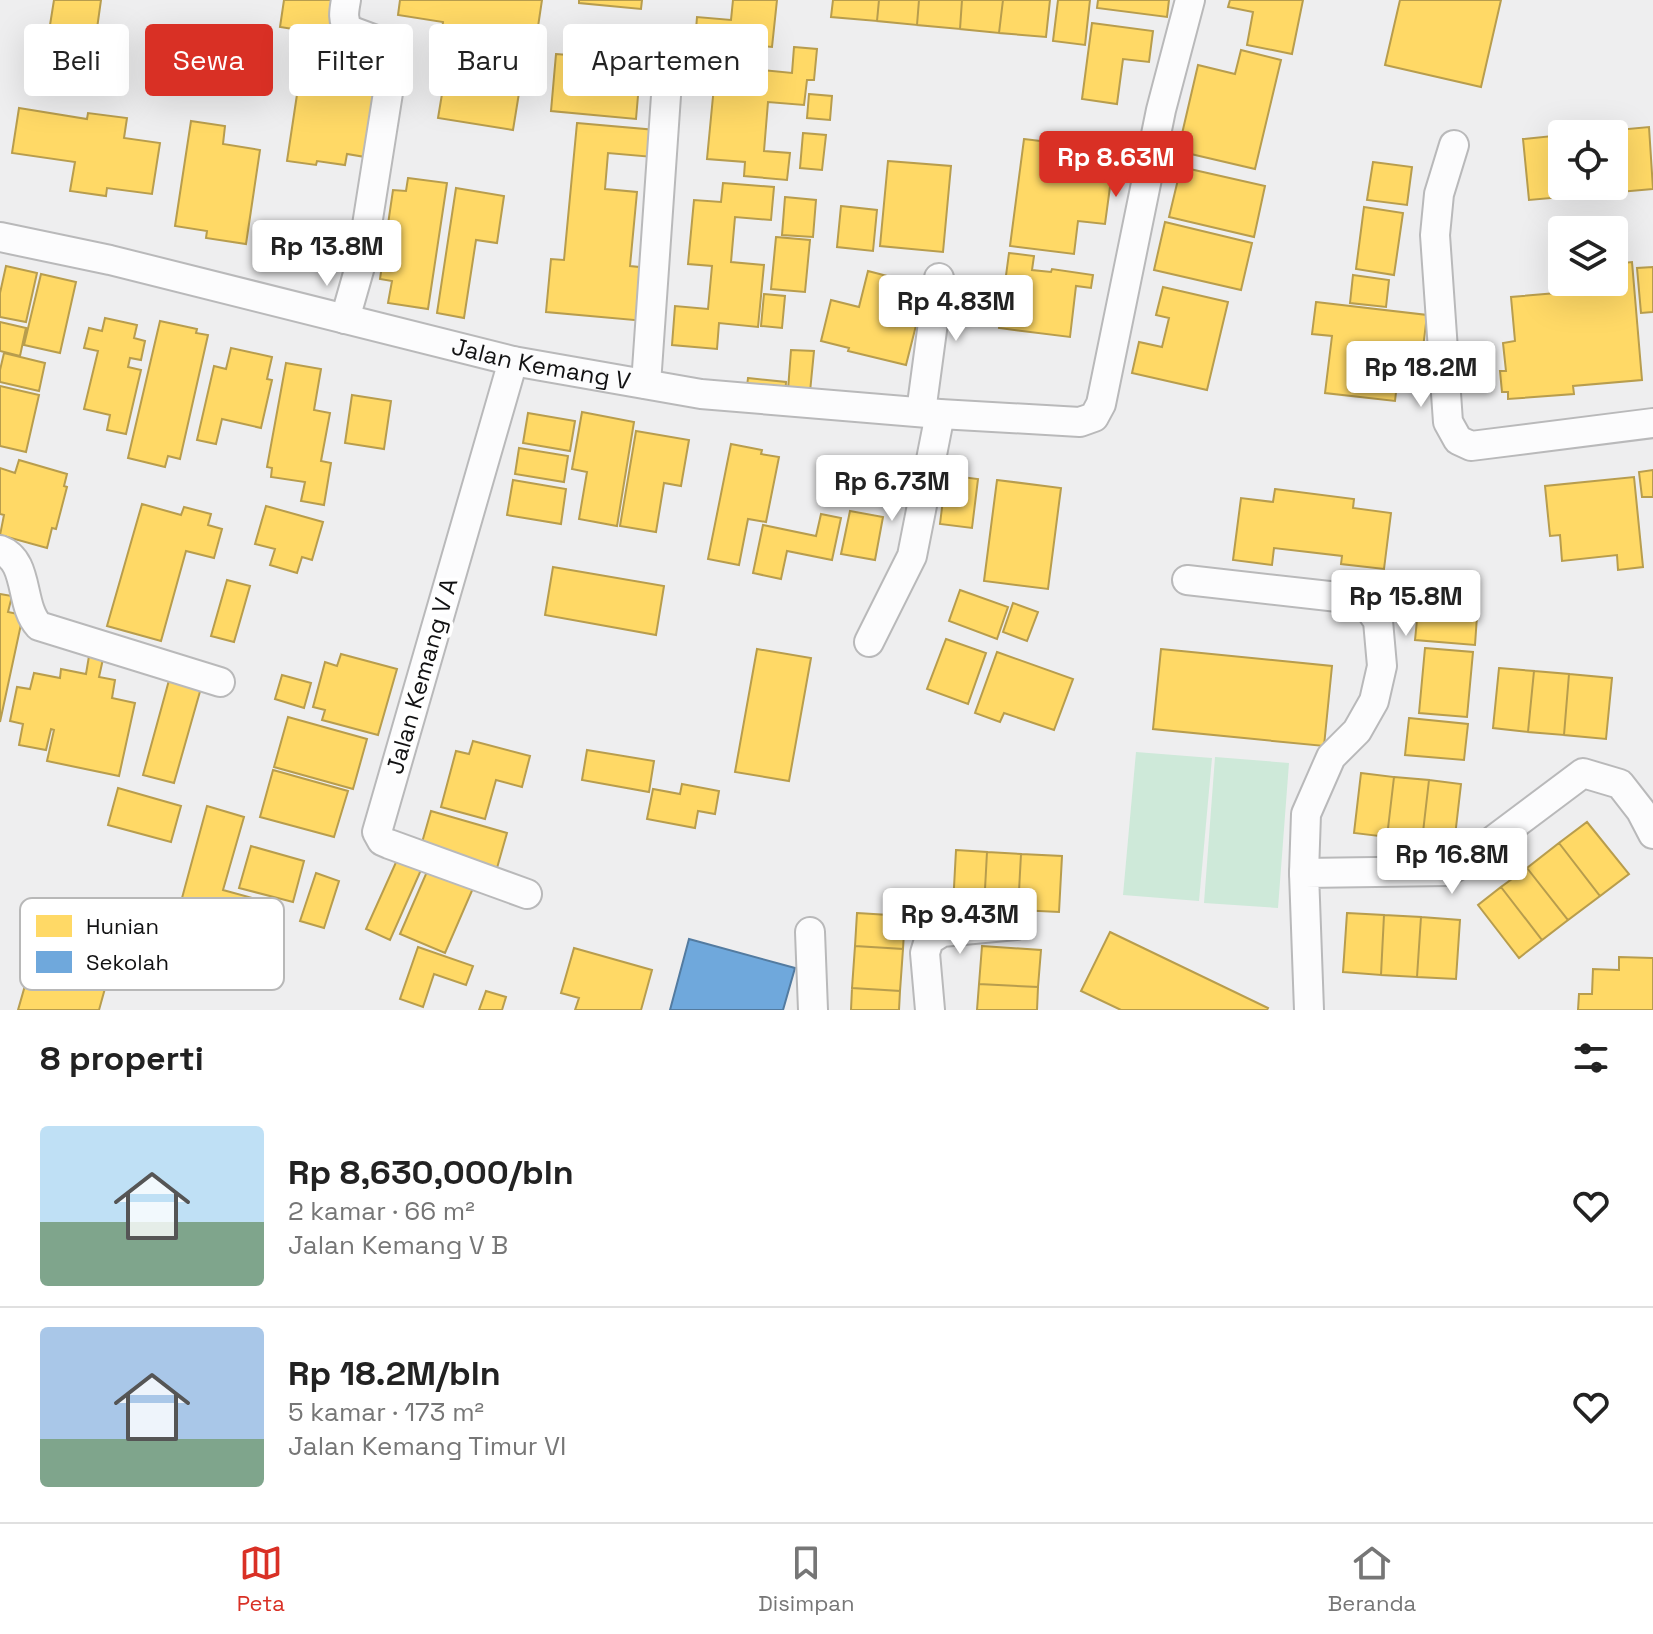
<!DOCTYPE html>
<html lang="id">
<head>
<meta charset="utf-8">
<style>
  :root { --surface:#fff; --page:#f2f2f2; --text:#222; --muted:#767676; --line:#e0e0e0; --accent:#d93025 }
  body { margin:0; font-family:"Space Grotesk",sans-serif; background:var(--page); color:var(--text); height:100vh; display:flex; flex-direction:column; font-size:30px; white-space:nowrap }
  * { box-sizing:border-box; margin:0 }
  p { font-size:26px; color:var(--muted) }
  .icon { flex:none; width:44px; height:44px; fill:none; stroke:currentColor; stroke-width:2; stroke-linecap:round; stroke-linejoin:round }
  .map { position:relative; height:1010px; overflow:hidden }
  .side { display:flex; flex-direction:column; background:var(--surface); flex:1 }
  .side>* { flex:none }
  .top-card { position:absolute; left:24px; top:24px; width:800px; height:72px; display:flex; gap:16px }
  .fabs { position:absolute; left:1548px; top:120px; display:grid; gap:16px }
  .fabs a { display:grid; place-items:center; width:80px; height:80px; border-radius:8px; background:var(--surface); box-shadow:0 8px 32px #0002; font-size:40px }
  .price { position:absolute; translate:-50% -68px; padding:0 18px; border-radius:8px; background:#fff; color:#222; font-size:26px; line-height:52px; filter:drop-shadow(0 2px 4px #0008) }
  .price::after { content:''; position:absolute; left:50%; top:48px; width:24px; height:18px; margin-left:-12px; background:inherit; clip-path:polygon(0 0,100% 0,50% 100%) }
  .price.current { background:var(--accent); color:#fff }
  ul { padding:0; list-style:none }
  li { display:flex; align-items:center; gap:24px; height:200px; padding:0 40px }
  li+li { border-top:2px solid var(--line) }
  li span { display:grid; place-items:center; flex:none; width:224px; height:160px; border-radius:8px; color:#555 }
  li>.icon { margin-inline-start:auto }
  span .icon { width:96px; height:96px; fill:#fffc; stroke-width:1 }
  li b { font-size:34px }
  h2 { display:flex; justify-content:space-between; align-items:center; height:96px; padding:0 40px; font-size:34px }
  .pill { padding:0 28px; border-radius:8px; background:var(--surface); box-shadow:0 8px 32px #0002; font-size:28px; line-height:72px }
  .pill.current { background:var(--accent); color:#fff }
  .menu { display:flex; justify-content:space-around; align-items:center; height:112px; border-top:2px solid var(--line); background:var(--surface); font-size:22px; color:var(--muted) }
  .menu a { display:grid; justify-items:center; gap:4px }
  .menu .current { color:var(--accent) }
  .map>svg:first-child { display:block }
  .green { fill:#cee9d9 }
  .homes { fill:#ffd966; stroke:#b89d4d; stroke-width:2 }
  .schools { fill:#6fa8dc; stroke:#537ba0; stroke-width:2 }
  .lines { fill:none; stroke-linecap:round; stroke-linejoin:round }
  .minor-casing { stroke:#b9b9ba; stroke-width:32 }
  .minor { stroke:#fcfcfd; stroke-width:28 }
  .labels { text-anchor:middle; stroke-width:8; stroke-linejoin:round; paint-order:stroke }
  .street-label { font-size:24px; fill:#121213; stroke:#fff }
  .key { fill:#fff; stroke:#b8b8b8; stroke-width:2 }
  .key-label { font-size:22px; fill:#121213 }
</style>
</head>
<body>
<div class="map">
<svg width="1653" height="1010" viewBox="0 0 1653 1010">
  <rect width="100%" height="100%" fill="#eeeeef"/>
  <path class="green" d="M1136,752L1212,758L1199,901L1123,895Z
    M1215,757L1289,763L1278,908L1204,903Z"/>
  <path class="homes" d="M54,0H101L93,57L46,50Z
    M284,0H340L336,2L331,35L280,27Z
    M400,0H542L536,40L466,29L467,25H463L459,48L440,45L443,22L398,15Z
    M579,0H642L641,9L579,3Z
    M733,0H777L772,47L744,44L742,59L694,55L697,17L731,20Z
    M833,0H879L877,21L831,17Z
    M879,0H919L917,25L877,21Z
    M919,0H962L960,29L917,25Z
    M962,0H1003L999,33L960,29Z
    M1003,0H1050L1046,37L999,33Z
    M1058,0H1090L1085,45L1053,41Z
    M1098,0H1169L1167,17L1097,8Z
    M1230,0H1303L1292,54L1247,45L1253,12L1228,7Z
    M1400,0H1501L1481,87L1385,65Z
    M1092,23L1153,31L1149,62L1123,59L1117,104L1082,99Z
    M794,47L817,49L814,80H807L804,105L768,102L764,151L790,153L787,180L744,176L745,162L707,159L714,86L749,89L751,69L792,73Z
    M304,48L333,53L329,77L358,82L357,88L382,91L371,158L347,154L345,165L317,161L316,165L287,161Z
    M1241,50L1281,60L1255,169L1178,151L1198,65L1235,74Z
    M556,54L641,61L636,119L551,111Z
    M444,82L519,93L513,130L438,118Z
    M809,94L832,96L830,120L807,118Z
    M19,108L87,119L88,113L127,118L124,138L160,143L152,194L107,188L106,196L70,191L75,162L12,153Z
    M191,121L225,126L223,144L260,150L246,244L206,238L207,231L175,226Z
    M577,123L656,130L653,157L608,153L605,189L637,192L630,266L649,268L645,321L546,312L551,259L564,260Z
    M1649,127L1653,189L1529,200L1523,139L1562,135V186H1614V134H1574Z
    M803,133L826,135L822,170L800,168Z
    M1024,139L1115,150L1105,224L1078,221L1074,254L1010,246Z
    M888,161L951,166L943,252L880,246Z
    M1373,162L1412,167L1407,205L1367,200Z
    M1181,167L1265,186L1254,237L1169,217Z
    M408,178L447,183L428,309L388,303L392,281L380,279L393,190L406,191Z
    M723,183L774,187L771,220L735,217L731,262L764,265L758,327L719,323L717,349L672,345L675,306L708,309L712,266L688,264L694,200L721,202Z
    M456,188L504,196L497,243L476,240L464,318L437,313Z
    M785,197L816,200L813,237L782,235Z
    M841,206L877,210L873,251L837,247Z
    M1364,207L1403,213L1394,275L1356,269Z
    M1165,222L1252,243L1241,290L1154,270Z
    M776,237L810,240L805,292L771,289Z
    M1009,253L1034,256L1032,270L1051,272L1052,269L1093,275L1091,288L1076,286L1070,337L999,328Z
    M1632,262L1642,380L1573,386L1574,394L1508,399V392H1502L1500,371H1506L1503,343L1515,341L1511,297L1580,291L1579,282H1614V264Z
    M6,266L37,273L26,322L0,317V293Z
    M1653,267V312L1641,313L1637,268Z
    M868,271L926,286L906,365L848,351L849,348L821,341L831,300L859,307Z
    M41,274L76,282L60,353L24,345Z
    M1353,275L1389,280L1386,307L1350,303Z
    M1163,287L1228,302L1207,390L1132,373L1139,342L1162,347L1169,318L1156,315Z
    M764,294L785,296L782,328L761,326Z
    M1316,302L1427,315L1423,348H1419L1417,361L1400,358L1395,401L1325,393L1332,336L1312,334Z
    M105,318L137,325L134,338L145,341L141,360L130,358L128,367L141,370L126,434L107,430L110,415L84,409L98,351L84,348L89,328L102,331Z
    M160,321L197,329L196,333L208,335L180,459L168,456L165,467L128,458Z
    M0,322L26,328L20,356L0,351Z
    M231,348L272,357L267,379L272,380L261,428L222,419L216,444L197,440L214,366L226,369Z
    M791,350L814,351L810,392L788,390Z
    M4,353L45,363L39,391L0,382V370Z
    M286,363L321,369L314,410L330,413L321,461L331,463L324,505L301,501L305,482L271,477L272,468L267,467Z
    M748,378L786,382L785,398L746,394Z
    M0,386L39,395L26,452L0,446Z
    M352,395L391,401L384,449L345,443Z
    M582,412L634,422L617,526L579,519L587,472L572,469Z
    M528,413L575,421L570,451L523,443Z
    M636,431L689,440L681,486L664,483L656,532L620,526Z
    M731,444L762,450L761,454L779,457L766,522L748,519L739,565L708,559Z
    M519,448L568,456L564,482L515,474Z
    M19,460L67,474L64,486L67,487L56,529L52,528L47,548L0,535L4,515L0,514V468L15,473Z
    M1653,470V497H1642L1639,472Z
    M946,475L978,479L972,528L940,524Z
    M1634,477L1643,567L1618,570L1617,555L1562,561L1560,535L1550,536L1545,486Z
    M513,480L566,489L561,524L507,515Z
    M997,480L1061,488L1048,589L984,581Z
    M1275,489L1354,499L1353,508L1391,513L1384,569L1341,564L1342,556L1274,548L1272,565L1233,560L1241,498L1273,502Z
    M142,504L181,515L184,507L211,514L208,525L222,529L214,558L186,551L161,641L107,626Z
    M266,506L323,522L312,560L302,557L297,573L270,565L275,549L255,544Z
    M850,511L883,517L875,560L841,554Z
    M821,514L841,518L832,560L787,551L781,579L753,573L763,525L816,536Z
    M553,567L664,586L656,635L545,615Z
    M227,580L250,586L234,642L211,636Z
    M960,590L1008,607L997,639L949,621Z
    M0,594L12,596L8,612L23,615L0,722Z
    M1013,603L1038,612L1027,641L1003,632Z
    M1418,610L1477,616L1475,645L1415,640Z
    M946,639L986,653L968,704L927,689Z
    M1425,648L1473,652L1467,717L1419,713Z
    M757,649L811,658L789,781L735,772Z
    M1161,649L1332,666L1324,746L1153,729Z
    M997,652L1073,679L1054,730L1004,713L1000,722L975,713Z
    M341,654L397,669L378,735L322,720L325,710L313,707L325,662L337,666Z
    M89,656L103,659L99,677L115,680L112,698L135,703L119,776L47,761L54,730L51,729L46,750L19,745L23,724L10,721L17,687L30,689L34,673L60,678L61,669L86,674Z
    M1499,668L1534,671L1528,732L1493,728Z
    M1534,671L1569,674L1564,735L1528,732Z
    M171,673L203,681L174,783L143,775Z
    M1569,674L1612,678L1606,739L1564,735Z
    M282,675L311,683L304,708L275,699Z
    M288,717L367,739L353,789L274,767Z
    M1409,718L1468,724L1464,760L1405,755Z
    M473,741L530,756L522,787L496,780L485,819L441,807L456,751L469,754Z
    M587,750L654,761L649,792L582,780Z
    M273,770L348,791L334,837L260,817Z
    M1361,773L1394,777L1387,837L1354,833Z
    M1394,777L1429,780L1422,841L1387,837Z
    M1429,780L1461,784L1454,845L1422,841Z
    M682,784L719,791L715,814L698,811L695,828L647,819L653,789L680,794Z
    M118,788L181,806L171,842L108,825Z
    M207,806L244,817L223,890L260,900L252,928L195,912L198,903L182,898Z
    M431,811L507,833L497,868L421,846Z
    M1587,822L1629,874L1600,896L1559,843Z
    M1559,843L1600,896L1568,920L1527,868Z
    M251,846L304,861L293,902L239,888Z
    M956,850L987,852L984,908L953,906Z
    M987,852L1021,854L1018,910L984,908Z
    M1021,854L1062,856L1059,912L1018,910Z
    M397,860L421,870L390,940L366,929Z
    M429,867L474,886L445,953L400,934Z
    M1527,868L1568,920L1542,940L1501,887Z
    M316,873L339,881L324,928L300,921Z
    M1501,887L1542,940L1519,958L1478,905Z
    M857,913L905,916L903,949L855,946Z
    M1347,913L1384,915L1381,975L1343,972Z
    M1384,915L1421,917L1417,977L1381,975Z
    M1421,917L1460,920L1456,979L1417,977Z
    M1110,932L1268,1008L1267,1010H1121L1081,991Z
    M855,946L903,949L900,991L852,988Z
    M982,946L1041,950L1038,987L979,984Z
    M418,947L473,966L466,985L434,974L423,1007L400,999Z
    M574,948L652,970L641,1010H575L579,998L561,993Z
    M34,954L109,974L99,1010H18Z
    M1619,957L1653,958V1010H1578L1579,994H1592L1593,969L1619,970Z
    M979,984L1038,987L1037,1010H977Z
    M852,988L900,991L899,1010H851Z
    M486,991L506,997L502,1010H479Z"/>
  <path class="schools" d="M689,939L795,968L783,1010H670Z"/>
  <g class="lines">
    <g class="minor-casing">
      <g id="minor">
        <path d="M1454,145L1439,194L1435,235L1448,422L1458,440L1471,446L1653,423"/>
        <path id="s1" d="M0,237L110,260L513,361L701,394L940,414L1080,422L1094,417L1101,404L1161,110L1190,0"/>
        <path d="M345,319L361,263L394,55L392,46L349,30C342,20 344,11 346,0"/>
        <path d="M513,361L377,832L382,841L389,844L527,894"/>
        <path d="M646,384L668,67"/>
        <path d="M921,412L939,278"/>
        <path d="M0,550C30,561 19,605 39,626L220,682"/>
        <path d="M1187,580L1347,598L1367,605L1378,621L1382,666L1374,701L1357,731L1331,757L1306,814L1304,873"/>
        <path d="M869,642L912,556L940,414"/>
        <path d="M810,932L813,1010"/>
        <path d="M930,1010L925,953L929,940L942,932L1016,925"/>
        <path d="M1309,1010L1304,873L1448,871L1463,863L1583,773L1620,784L1641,811L1653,834"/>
      </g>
    </g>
    <use href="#minor" class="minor"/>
  </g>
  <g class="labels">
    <g class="street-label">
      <text dy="8" stroke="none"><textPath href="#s1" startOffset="556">Jalan Kemang V</textPath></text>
      <text transform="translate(422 676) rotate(-74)" y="8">Jalan Kemang V A</text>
    </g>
  </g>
  <rect x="20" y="898" width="264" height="92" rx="12" class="key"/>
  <rect x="36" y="915" width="36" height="22" fill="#ffd966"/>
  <rect x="36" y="951" width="36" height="22" fill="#6fa8dc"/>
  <g class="key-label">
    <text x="86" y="934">Hunian</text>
    <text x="86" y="970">Sekolah</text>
  </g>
</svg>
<div class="fabs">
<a><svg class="icon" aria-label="locate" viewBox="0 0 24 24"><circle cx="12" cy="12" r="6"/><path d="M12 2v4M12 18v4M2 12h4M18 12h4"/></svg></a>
<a><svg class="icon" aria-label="layers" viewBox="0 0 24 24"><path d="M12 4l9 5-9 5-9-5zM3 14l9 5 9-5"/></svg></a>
</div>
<b class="price current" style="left:1116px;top:199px">Rp 8.63M</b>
<b class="price" style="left:327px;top:288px">Rp 13.8M</b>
<b class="price" style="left:956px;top:343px">Rp 4.83M</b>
<b class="price" style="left:1421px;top:409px">Rp 18.2M</b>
<b class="price" style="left:892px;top:523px">Rp 6.73M</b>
<b class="price" style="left:1406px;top:638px">Rp 15.8M</b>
<b class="price" style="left:1452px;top:896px">Rp 16.8M</b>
<b class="price" style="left:960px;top:956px">Rp 9.43M</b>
<div class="top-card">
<a class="pill">Beli</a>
<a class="pill current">Sewa</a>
<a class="pill">Filter</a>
<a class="pill">Baru</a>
<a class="pill">Apartemen</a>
</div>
</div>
<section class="side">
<h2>8 properti<svg class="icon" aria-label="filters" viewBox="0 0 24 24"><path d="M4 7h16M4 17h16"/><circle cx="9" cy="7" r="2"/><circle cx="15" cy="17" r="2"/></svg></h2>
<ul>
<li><span style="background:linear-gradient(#bfe0f5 60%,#7fa58c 0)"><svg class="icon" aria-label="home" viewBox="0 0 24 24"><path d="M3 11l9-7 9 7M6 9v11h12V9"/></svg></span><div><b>Rp 8,630,000/bln</b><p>2 kamar · 66 m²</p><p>Jalan Kemang V B</p></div><svg class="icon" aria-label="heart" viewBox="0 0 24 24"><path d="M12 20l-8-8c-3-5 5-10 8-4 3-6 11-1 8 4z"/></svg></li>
<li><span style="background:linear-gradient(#a9c7e8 70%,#7fa58c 0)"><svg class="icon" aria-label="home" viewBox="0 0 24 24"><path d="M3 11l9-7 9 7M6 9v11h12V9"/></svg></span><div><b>Rp 18.2M/bln</b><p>5 kamar · 173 m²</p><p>Jalan Kemang Timur VI</p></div><svg class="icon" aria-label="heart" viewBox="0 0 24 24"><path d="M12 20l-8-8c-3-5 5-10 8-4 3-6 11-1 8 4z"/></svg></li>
</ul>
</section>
<nav class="menu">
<a class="current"><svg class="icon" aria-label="map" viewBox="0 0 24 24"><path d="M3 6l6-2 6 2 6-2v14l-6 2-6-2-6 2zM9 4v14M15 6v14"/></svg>Peta</a>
<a><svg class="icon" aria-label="saved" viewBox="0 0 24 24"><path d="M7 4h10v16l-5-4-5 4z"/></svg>Disimpan</a>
<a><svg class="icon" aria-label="home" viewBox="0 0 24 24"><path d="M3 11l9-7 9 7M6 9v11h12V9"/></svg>Beranda</a>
</nav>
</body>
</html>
